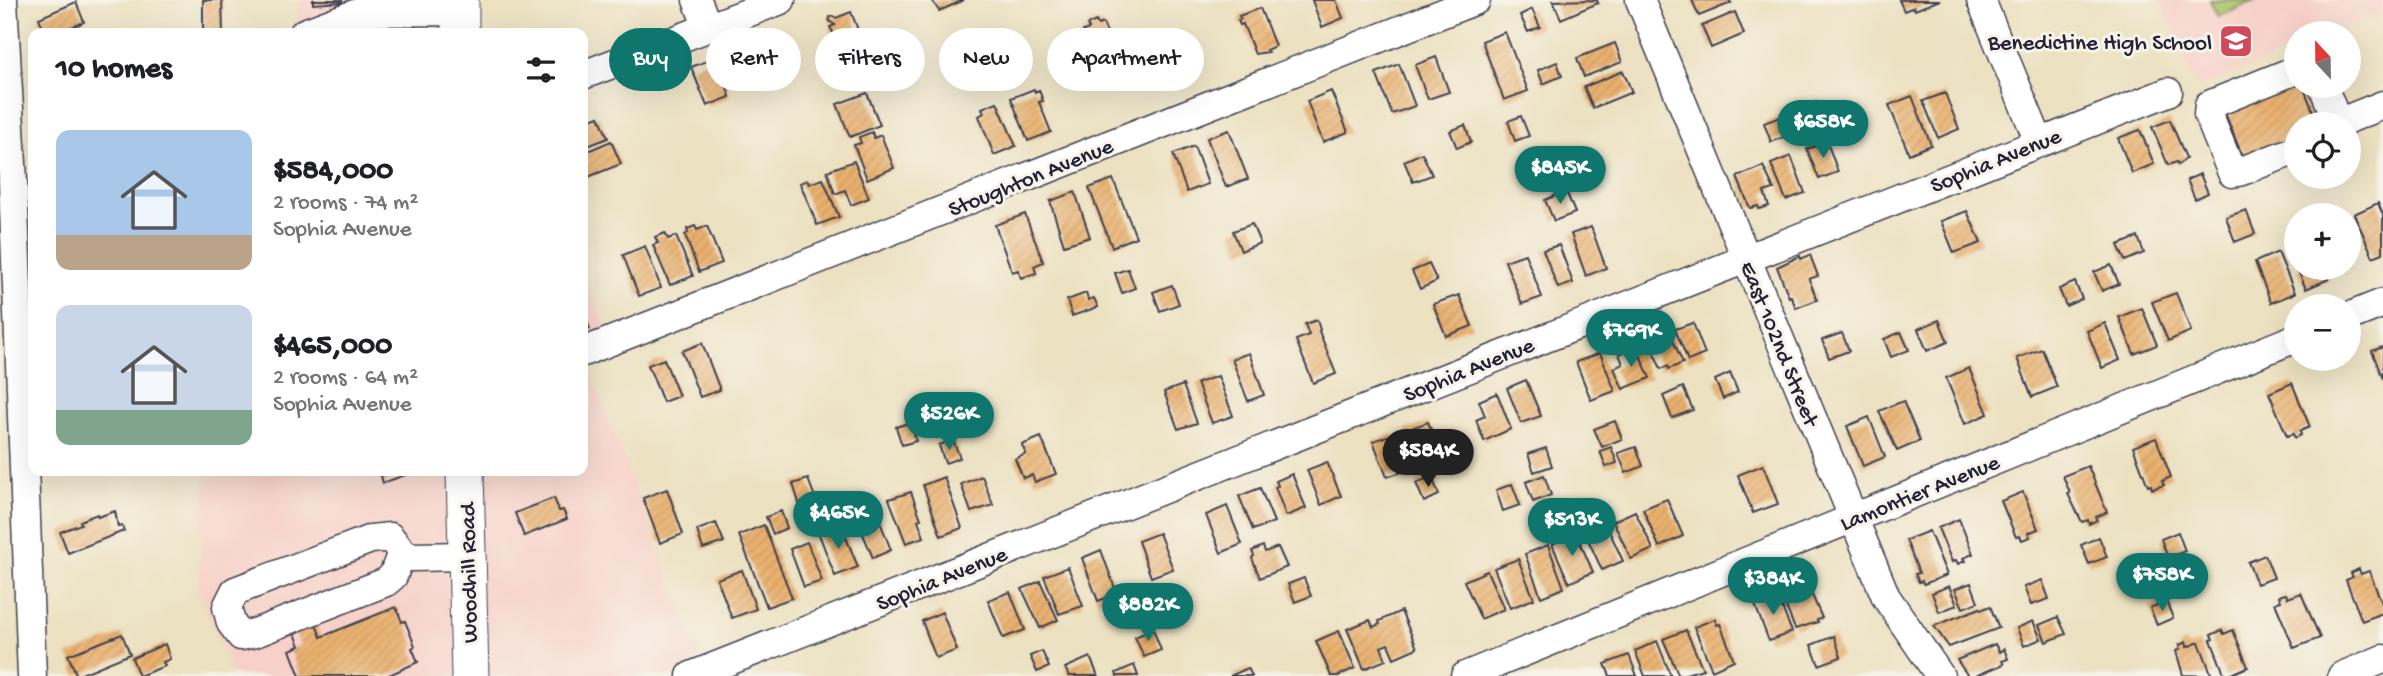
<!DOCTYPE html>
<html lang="en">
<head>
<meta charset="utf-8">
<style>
  :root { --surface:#fff; --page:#f2f2f2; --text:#202124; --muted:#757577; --accent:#0f766e }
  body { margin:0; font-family:"Gochi Hand",sans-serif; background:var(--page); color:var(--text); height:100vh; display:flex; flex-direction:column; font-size:26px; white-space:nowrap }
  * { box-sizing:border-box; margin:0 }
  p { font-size:23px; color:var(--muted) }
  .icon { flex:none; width:38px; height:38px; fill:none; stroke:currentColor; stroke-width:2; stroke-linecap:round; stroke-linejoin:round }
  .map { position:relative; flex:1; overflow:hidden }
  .drawer { position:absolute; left:28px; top:28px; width:560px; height:448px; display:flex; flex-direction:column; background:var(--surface); border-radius:14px; box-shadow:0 7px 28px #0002 }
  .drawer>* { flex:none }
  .hud { position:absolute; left:609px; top:28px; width:665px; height:63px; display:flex; gap:14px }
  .needle { width:46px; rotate:338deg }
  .buttons { position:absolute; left:2284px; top:21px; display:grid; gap:14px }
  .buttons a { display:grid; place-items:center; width:77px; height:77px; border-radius:50%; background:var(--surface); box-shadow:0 7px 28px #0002; font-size:35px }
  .price { position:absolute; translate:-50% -60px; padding:0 16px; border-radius:24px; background:var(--accent); color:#fff; font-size:23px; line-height:46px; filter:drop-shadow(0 2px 4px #0008) }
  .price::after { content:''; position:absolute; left:50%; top:42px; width:21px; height:16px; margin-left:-10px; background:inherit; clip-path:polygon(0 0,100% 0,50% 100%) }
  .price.current { background:#222; color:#fff }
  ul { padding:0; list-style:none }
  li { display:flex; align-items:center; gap:21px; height:175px; padding:0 28px }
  li span { display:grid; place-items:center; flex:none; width:196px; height:140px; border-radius:14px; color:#555 }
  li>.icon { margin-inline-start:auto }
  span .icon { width:84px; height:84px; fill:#fffc; stroke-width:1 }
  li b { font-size:30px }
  h2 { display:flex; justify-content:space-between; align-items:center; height:84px; padding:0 28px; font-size:30px }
  .pill { padding:0 24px; border-radius:32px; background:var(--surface); box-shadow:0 7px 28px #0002; font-size:24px; line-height:63px }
  .pill.current { background:var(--accent); color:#fff }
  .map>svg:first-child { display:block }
  .built { fill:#f7d1c9 }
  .grass { fill:#abc469; stroke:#667352; stroke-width:2 }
  .building { fill:url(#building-hatch) }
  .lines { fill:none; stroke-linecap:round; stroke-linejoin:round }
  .minor-casing { stroke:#403f4f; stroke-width:31 }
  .major-casing { stroke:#403f4f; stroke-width:39 }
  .minor { stroke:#fff; stroke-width:28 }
  .major { stroke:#fff; stroke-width:37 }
  .labels { text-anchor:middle; stroke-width:6; stroke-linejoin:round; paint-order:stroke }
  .poi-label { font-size:23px; fill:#22223b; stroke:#f7f3e8; text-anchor:end }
  .street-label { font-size:23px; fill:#22223b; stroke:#f7f3e8 }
</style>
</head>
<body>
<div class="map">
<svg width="2383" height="676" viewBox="0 0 2383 676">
  <defs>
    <pattern id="building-hatch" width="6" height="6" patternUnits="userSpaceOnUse" patternTransform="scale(1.75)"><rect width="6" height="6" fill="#eab16e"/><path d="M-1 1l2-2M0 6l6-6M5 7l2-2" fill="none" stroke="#c89860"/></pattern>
  </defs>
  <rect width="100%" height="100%" fill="#f7f3e8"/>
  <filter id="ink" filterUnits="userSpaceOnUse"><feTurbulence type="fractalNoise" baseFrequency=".0143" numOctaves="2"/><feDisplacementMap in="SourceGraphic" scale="14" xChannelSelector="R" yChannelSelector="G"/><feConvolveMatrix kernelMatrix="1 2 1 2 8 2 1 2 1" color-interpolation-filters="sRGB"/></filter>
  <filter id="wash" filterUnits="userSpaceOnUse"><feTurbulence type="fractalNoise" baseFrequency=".00686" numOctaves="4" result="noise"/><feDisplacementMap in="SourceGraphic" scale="28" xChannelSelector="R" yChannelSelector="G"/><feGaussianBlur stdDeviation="1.57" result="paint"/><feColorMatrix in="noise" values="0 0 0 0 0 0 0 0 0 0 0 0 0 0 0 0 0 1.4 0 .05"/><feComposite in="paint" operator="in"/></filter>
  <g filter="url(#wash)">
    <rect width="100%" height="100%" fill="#ece1c1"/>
    <path class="built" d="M299,0H460V33H297Z
      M2160,0H2383V13L2334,33H2296V49L2197,89Z
      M583,270L611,341L583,352Z
      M583,353L705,670L691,676H233L199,591L205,471H583Z"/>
    <path class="grass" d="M2210,0H2256L2218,17Z"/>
    <g id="blocks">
      <path class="building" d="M203,0H222L223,33H203Z
        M313,0H342V2L313,4Z
        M932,0H964L939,11Z
        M1312,0H1336L1343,18L1322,27Z
        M1597,0L1598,3L1561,19L1553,1Z
        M1692,0H1729L1731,3L1699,16Z
        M1899,0H1940L1915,10L1914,7L1904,11Z
        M76,2L84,22L57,33H45L39,18Z
        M1260,8L1275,46L1266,50L1268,52L1255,54L1243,24L1240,25L1238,20L1241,19L1239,16Z
        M1532,9L1540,27L1528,32L1520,15Z
        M851,12L862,40L842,49L830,27L835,25L829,21L830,17L833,16L836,18Z
        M1735,12L1744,34L1711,48L1702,26Z
        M1096,21L1098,25L1103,23L1115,52L1095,60L1083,31L1089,29L1087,25Z
        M1505,32L1528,91L1504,100L1482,41Z
        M770,35L782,66L769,71L771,75L763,78L750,43Z
        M1615,43L1622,62L1584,77L1577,58Z
        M959,47L963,56L953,60L950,51Z
        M1436,57L1449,92L1428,99L1415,65Z
        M715,58L721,74H723L730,97L707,106L691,67Z
        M1557,62L1562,76L1543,84L1538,70Z
        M1399,64L1415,106L1392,114L1376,73Z
        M1623,71L1632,92L1593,108L1584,87Z
        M2296,84L2303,86L2318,124H2296V140L2244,160L2225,113Z
        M1034,89L1035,92L1039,90L1043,101L1039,102L1051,132L1028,141L1011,98Z
        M1331,91L1348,132L1323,142L1307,101Z
        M867,93L880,125L850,137L837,104Z
        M1945,93L1959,129L1938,138L1923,101Z
        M1912,96L1931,145L1909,154L1889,105Z
        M997,102L1016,146L994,155L979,116L984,113L982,108Z
        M1816,102L1824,121L1806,128L1798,110Z
        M1785,115L1792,134L1771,142L1764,123Z
        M599,116L608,138L583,148V122Z
        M1521,116L1529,136L1515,141L1508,121Z
        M2170,120L2186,158L2178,165L2177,162L2168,165L2152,127Z
        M1465,125L1471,142L1457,148L1450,131Z
        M1229,130L1248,179L1226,187L1207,138Z
        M2140,130L2154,164L2132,173L2118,138Z
        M872,132L874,138L881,135L894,168L867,179L854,145L861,143L859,137Z
        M611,141L621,164L583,179V153Z
        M1827,142L1838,172L1819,179L1807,149Z
        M1194,146L1208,184L1187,192L1173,154Z
        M1422,153L1432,175L1413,182L1404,161Z
        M1791,156L1805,193L1786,200L1771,164Z
        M854,161L869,198L851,205L845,190L835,194L827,171Z
        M1763,166L1774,189L1764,192L1769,206L1759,209L1758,206L1750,208L1737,177Z
        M2200,174L2208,193L2195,199L2187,180Z
        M823,179L839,217L817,225L800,183L807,180L809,184Z
        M1113,179L1136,237L1112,247L1089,188Z
        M1566,191L1575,213L1554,221L1545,200Z
        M1075,192L1090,237L1064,245L1050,201Z
        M2378,203L2383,215V253L2373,257L2354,214Z
        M2246,210L2255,234L2235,242L2226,217Z
        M1967,211L1981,243L1954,253L1941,221Z
        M1025,214L1043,262L1034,266L1036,273L1021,278L1018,270L1012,272L995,225Z
        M1252,224L1260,243L1241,251L1233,231Z
        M695,226L697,230L707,226L722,263L699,272L685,235L688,233L687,229Z
        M1591,227L1606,268L1586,276L1571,234Z
        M665,233L668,239L676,236L693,276L670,285L653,245L658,243L655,237Z
        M2138,237L2144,253L2125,261L2118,245Z
        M1559,245L1573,283L1558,288L1543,250Z
        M645,246L661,288L639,296L623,255Z
        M2278,252L2295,293L2271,303L2255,262Z
        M1525,254L1542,297L1522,304L1505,261Z
        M1810,255L1818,276L1809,279L1817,300L1796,308L1791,296L1789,297L1777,267L1800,256L1801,259Z
        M1429,264L1437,281L1420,289L1412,271Z
        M2111,265L2119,284L2102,291L2094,272Z
        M2297,268H2324L2329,279L2306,289Z
        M1128,269L1135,288L1122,293L1115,273Z
        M2075,282L2082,299L2066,306L2059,289Z
        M1172,285L1179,304L1160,311L1153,292Z
        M1086,293L1088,300L1094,298L1098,307L1072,316L1067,300Z
        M2176,293L2191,331L2168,341L2152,302Z
        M1459,295L1472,326L1446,336L1433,304Z
        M2142,308L2157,345L2134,354L2119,317Z
        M583,310L590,329L583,332Z
        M1317,320L1320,330L1319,331L1336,374L1313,383L1296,340L1309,335L1305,324Z
        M1939,320L1948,342L1927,351L1918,329Z
        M1693,323L1705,354L1688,361L1675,329Z
        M2105,323L2120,360L2102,368L2087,331Z
        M1660,328L1663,334L1669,331L1683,363L1669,369L1668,366L1661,369L1646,334Z
        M1901,332L1909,350L1891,357L1884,339Z
        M1842,333L1849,351L1829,358L1822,340Z
        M702,343L720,390L700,397L682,351Z
        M1636,346L1650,378L1623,389L1614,368L1623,364L1619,354Z
        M2383,347V379L2372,351Z
        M2042,349L2057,387L2032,397L2017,358Z
        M1249,353L1264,395L1248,401L1232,359Z
        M1600,353L1615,391L1591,400L1576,362Z
        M664,359L679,396L663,402L648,365Z
        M1969,368L1988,414L1965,424L1946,378Z
        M1730,373L1738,392L1723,399L1715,380Z
        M1218,376L1233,416L1212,423L1197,383Z
        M1526,380L1541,416L1521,423L1507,388Z
        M2292,383L2310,427L2300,431L2301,435L2295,438L2293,434L2287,436L2269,393Z
        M1183,385L1197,423L1178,429L1164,392Z
        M1683,387L1693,410L1672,418L1663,396Z
        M1497,393L1511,429L1484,441L1476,420L1485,416L1479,401Z
        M1903,401L1920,441L1897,451L1879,411Z
        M1869,417L1885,457L1863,466L1847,426Z
        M1615,421L1622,439L1602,447L1594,429Z
        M911,422L916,441L902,445L896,427Z
        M1428,422L1442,456L1421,464L1406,430Z
        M1393,434L1408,470L1387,477L1373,441Z
        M1041,437L1056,474L1035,482L1032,475L1023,478L1015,459L1026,454L1022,445Z
        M2156,438L2171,477L2162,481L2164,485L2152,489L2151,485L2148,486L2133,447Z
        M953,440L960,458L945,463L939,445Z
        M1611,447L1617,463L1606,467L1600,451Z
        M1636,447L1643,466L1626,473L1618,453Z
        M1546,448L1552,466L1534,472L1528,454Z
        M1327,462L1341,496L1321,505L1307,470Z
        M1763,465L1778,504L1753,513L1738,475Z
        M2088,466L2107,512L2096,517L2097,520L2089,524L2088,520L2082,522L2068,494L2070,493L2063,476Z
        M386,471H416L383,483L381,476L387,473Z
        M1292,474L1306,508L1286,516L1275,487L1278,486L1276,481Z
        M1544,475L1551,495L1533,502L1526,482Z
        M982,476L993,505L971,512L961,484Z
        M944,477L962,528L941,536L923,485Z
        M1432,477L1439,495L1424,502L1416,483Z
        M808,479L816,500L800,506L793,484Z
        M1512,484L1520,505L1503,511L1496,490Z
        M1260,488L1274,522L1253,530L1239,496Z
        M667,489L683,534L660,543L643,498Z
        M911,492L921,519L918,520L924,537L906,543L889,499Z
        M2023,492L2038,529L2028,533L2030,537L2022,540L2020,536L2016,537L2001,501Z
        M554,498L559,511L563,510L567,519L524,536L515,513Z
        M1667,499L1683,536L1659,547L1643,509Z
        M1227,506L1242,544L1221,553L1206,515Z
        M115,511L118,527L122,526L124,531L68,553L60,532L81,524L80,521L97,514L98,517Z
        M781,511L787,528L773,534L766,517Z
        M1635,511L1653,549L1631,559L1613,521Z
        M877,514L891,550L873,558L858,522Z
        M1959,519L1973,554L1963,558L1965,561L1958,564L1956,560L1952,562L1938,528Z
        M1605,522L1623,561L1602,570L1584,531Z
        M716,523L724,542L703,549L697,530Z
        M764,525L792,598L767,607L739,535Z
        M841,525L858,567L835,576L819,534Z
        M1929,531L1947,575L1924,584L1922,581L1919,582L1915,574L1919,573L1906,540Z
        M2178,532L2185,551L2168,558L2161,539Z
        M1159,533L1173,569L1151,577L1138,541Z
        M1576,533L1593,572L1569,583L1552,544Z
        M2099,537L2107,557L2089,564L2081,545Z
        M807,542L822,581L804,587L790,549Z
        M1548,545L1564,588L1541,597L1525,554Z
        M1263,546L1265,552L1278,547L1287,567L1260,578L1252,558L1254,556L1252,551Z
        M1101,550L1117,594L1098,601L1082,558Z
        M2265,555L2274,578L2257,584L2248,562Z
        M1518,559L1534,599L1510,608L1494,568Z
        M1068,567L1083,606L1059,614L1044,576Z
        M2359,569L2361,574L2369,571L2383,606V613L2362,621L2346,580L2353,577L2351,573Z
        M742,570L756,609L732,618L717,579Z
        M1487,571L1504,609L1481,619L1464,581Z
        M1304,578L1311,596L1295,602L1288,584Z
        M2042,580L2049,599L2031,605L2024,587Z
        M1040,581L1058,620L1040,628L1022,589Z
        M1806,581L1822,618L1817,620L1818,622L1795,629L1780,592Z
        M1971,583L1978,602L1963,608L1955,589Z
        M1949,586L1957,605L1939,612L1932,593Z
        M1010,592L1025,630L1003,638L988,600Z
        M1776,593L1792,632L1769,641L1754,602Z
        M2301,593L2320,638L2294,648L2275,603L2281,601L2279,596L2286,594L2288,598Z
        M2166,601L2173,618L2157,625L2150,608Z
        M1990,606L1999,628L1949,647L1934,626L1980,608L1981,610Z
        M396,607L402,622L405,621L415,646L412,648L418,662L387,676H300L290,650L300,646L292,626L313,617L321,637Z
        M1401,611L1417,648L1394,658L1388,644L1381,647L1386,660L1364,669L1347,629L1370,620L1373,627L1380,624L1379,621Z
        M942,612L957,650L936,658L922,621Z
        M2058,617L2066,634L2046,642L2039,625Z
        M1715,619L1717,625L1720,624L1734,660L1712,670L1694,627Z
        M2033,621L2041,639L2024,646L2017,628Z
        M1153,629L1161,650L1144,657L1135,637Z
        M1686,630L1703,669L1679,676L1663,639Z
        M2222,630L2224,634L2233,630L2248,667L2227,676H2225L2211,640L2213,639L2211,635Z
        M1339,631L1355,668L1338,676H1331L1316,641Z
        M122,634L130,654L77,676L68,655Z
        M1834,636L1841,657L1819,665L1811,645Z
        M1657,641L1671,676H1645L1635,651Z
        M2186,642L2187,647L2199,642L2212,676L2183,675L2176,651L2180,649L2179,645Z
        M165,644L170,659L163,662L165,666L139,676L132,658Z
        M1995,644L1999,652L2004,649L2008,659L2002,661L2004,664L1975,676H1968L1957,660Z
        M1042,651L1049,667L1037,672L1030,656Z
        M1629,655L1637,676H1610L1605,664Z
        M1090,657L1098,676H1069L1065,668Z
        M1134,665L1138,676H1117L1116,673Z
        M1248,668L1252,676H1230Z"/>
    </g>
  </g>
  <g filter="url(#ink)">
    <use href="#blocks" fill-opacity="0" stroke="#403f4f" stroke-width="2"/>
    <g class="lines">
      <g class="minor-casing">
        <path id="minor" d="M3,0L13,182L32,676
          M697,0L708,28
          M1640,0L1886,597L1940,676
          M1981,0L2039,142
          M304,33L360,12L460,11
          M2296,70L2209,105L2208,114L2232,173L2239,172L2296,150
          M583,75L781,0
          M2323,86L2338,123L2383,105
          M2348,317L2383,303
          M583,352L1476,0
          M402,552L393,576L386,582L255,633L241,636L231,623L227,607L235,591L371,539L390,537L402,552L411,557L467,556
          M691,676L2168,92
          M1465,676L2296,338
          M2342,676L2383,659"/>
      </g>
      <g class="major-casing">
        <path id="major" d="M460,0V33
          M465,471L470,676"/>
      </g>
      <use href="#minor" class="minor"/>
      <use href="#major" class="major"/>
    </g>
  </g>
  <defs>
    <g id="school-square" transform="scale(1.75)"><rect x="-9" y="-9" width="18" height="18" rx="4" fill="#d1495b" stroke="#f7f3e8"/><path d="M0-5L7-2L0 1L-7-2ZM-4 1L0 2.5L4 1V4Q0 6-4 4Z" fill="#fff"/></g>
  </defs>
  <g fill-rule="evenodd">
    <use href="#school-square" x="2236" y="41"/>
  </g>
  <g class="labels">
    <g class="poi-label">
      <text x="2212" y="49">Benedictine High School</text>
    </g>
    <g class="street-label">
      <text transform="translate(1995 159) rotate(-22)" y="8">Sophia Avenue</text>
      <text transform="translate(1030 176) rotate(-22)" y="8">Stoughton Avenue</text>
      <text transform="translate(1781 343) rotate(68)" y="8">East 102nd Street</text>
      <text transform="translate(1468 368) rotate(-22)" y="8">Sophia Avenue</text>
      <text transform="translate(1919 491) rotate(-22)" y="8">Lamontier Avenue</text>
      <text transform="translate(467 573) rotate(-91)" y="8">Woodhill Road</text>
      <text transform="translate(941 577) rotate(-22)" y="8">Sophia Avenue</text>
    </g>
  </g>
</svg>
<div class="buttons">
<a><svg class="needle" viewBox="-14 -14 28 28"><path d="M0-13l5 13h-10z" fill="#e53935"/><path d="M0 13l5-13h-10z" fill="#757577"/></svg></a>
<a><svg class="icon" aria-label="locate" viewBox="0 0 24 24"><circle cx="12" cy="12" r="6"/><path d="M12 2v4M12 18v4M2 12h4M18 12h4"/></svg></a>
<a>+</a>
<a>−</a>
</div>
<b class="price" style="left:1823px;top:160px">$658K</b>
<b class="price" style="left:1560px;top:206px">$845K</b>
<b class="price" style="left:1631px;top:369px">$769K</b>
<b class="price" style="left:949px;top:452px">$526K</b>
<b class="price current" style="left:1428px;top:489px">$584K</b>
<b class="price" style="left:838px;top:551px">$465K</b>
<b class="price" style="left:1572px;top:558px">$513K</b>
<b class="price" style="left:2162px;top:613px">$758K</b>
<b class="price" style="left:1773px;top:617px">$384K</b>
<b class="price" style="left:1148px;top:643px">$882K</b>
<div class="hud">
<a class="pill current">Buy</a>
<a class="pill">Rent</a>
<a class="pill">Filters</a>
<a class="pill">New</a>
<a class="pill">Apartment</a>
</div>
<section class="drawer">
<h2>10 homes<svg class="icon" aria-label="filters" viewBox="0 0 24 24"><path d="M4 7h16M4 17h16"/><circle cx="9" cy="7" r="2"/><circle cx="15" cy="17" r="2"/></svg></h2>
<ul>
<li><span style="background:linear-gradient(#a9c7e8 75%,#b9a48a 0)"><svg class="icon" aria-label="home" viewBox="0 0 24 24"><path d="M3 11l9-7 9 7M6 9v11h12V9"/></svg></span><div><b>$584,000</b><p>2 rooms · 74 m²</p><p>Sophia Avenue</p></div></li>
<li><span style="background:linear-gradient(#c9d6e8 75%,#7fa58c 0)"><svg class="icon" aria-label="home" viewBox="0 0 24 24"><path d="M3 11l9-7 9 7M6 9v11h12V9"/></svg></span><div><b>$465,000</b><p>2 rooms · 64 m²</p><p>Sophia Avenue</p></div></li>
</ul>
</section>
</div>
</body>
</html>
